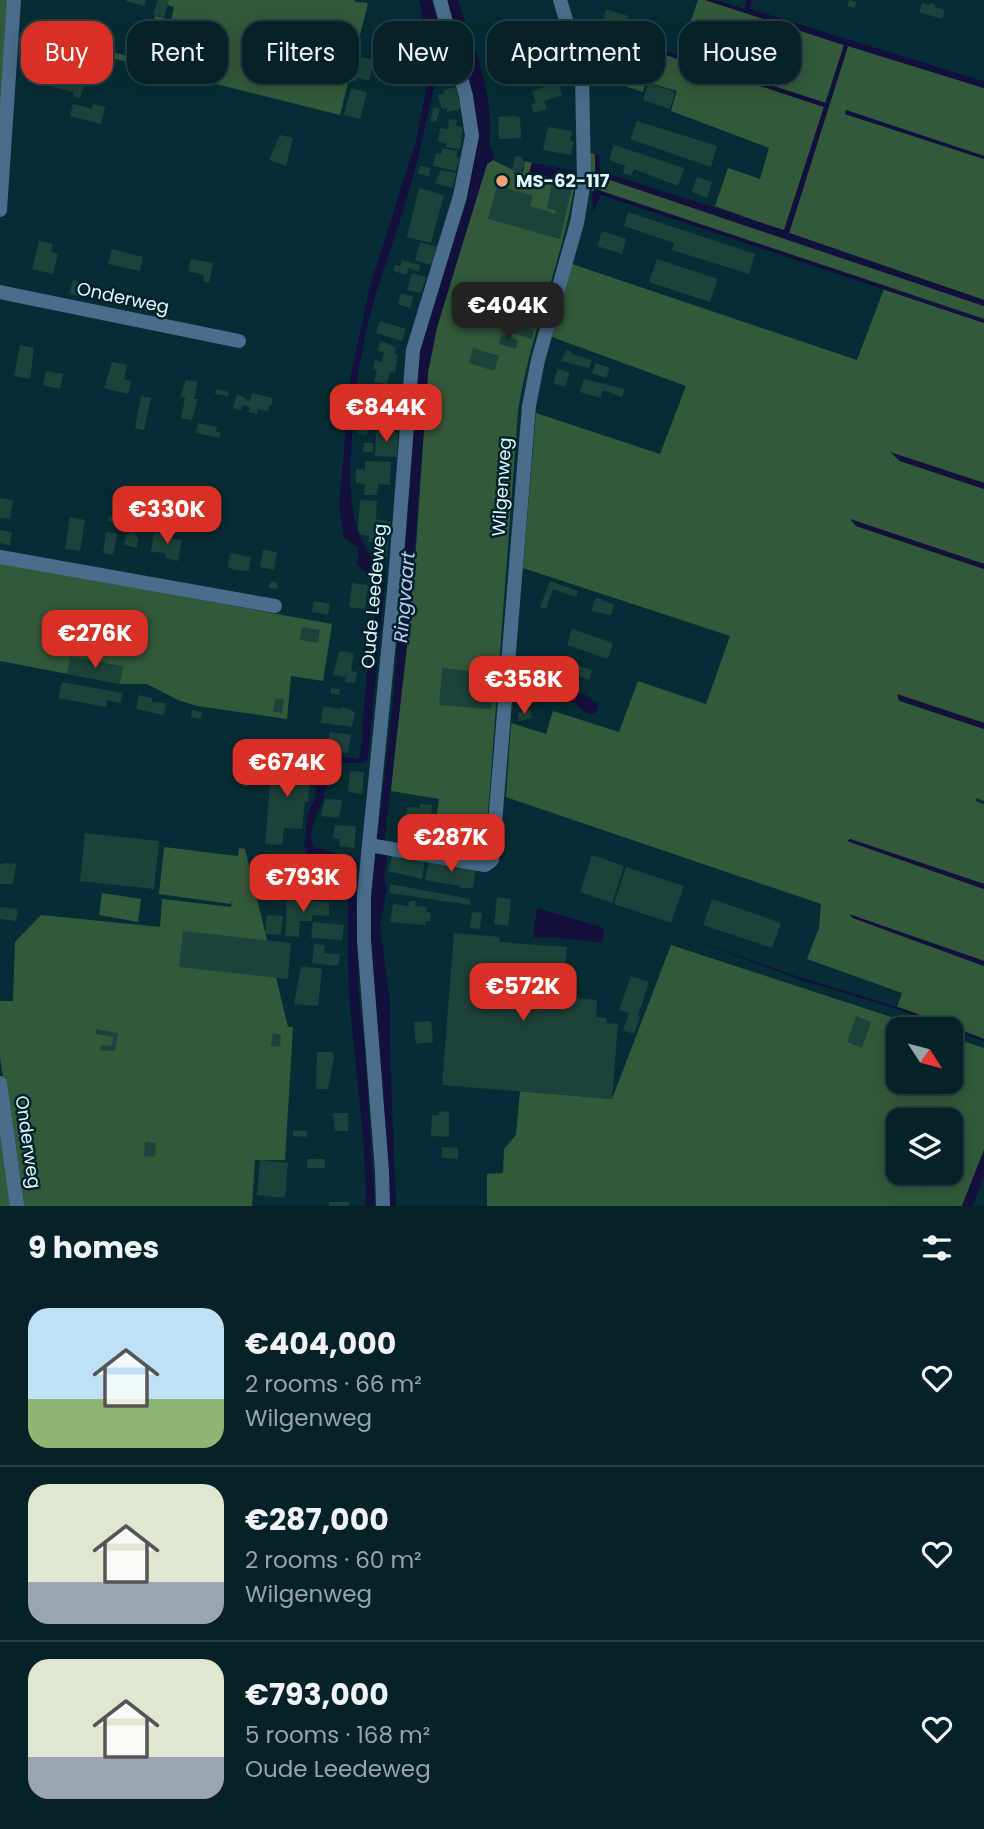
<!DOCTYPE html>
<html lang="en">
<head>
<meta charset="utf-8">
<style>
  :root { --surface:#042228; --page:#122f34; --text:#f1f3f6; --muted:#97a4a8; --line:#253f45; --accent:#d93025 }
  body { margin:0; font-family:Poppins,sans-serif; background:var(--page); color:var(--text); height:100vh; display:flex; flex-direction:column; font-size:26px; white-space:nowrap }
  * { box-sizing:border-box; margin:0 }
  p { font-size:23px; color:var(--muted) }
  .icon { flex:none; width:38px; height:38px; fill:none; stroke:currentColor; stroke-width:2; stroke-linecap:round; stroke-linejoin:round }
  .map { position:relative; height:1206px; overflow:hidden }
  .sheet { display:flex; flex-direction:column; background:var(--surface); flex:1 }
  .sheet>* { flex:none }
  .hud { position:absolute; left:21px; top:21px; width:943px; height:63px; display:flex; gap:14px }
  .needle { width:46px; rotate:126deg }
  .tools { position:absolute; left:886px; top:1017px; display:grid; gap:14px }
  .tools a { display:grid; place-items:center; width:77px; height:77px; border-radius:14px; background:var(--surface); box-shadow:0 4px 18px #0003,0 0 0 2px var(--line); font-size:35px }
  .price { position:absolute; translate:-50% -60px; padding:0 16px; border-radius:14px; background:var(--accent); color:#fff; font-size:23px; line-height:46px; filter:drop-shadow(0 2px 4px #0008) }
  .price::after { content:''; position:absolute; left:50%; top:42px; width:21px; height:16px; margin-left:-10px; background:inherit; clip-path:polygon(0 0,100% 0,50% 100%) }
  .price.on { background:#222; color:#fff }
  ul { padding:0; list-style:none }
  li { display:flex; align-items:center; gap:21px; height:175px; padding:0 28px }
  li+li { border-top:2px solid var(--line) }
  li span { display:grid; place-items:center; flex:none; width:196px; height:140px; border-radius:21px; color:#555 }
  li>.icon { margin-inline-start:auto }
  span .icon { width:84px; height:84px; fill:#fffc; stroke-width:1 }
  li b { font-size:30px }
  h2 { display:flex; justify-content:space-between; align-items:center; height:84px; padding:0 28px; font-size:30px }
  .pill { padding:0 24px; border-radius:21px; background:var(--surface); box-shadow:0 4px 18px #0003,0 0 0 2px var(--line); font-size:24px; line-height:63px }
  .pill.on { background:var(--accent); color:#fff }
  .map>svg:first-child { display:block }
  .green { fill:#34593a; fill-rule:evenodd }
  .water { fill:#13103d }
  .building { fill:#1d423b }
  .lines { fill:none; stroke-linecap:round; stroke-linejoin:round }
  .minor { stroke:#4a6d8d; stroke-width:14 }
  .poi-dot { fill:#f0a279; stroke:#00232b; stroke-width:2.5 }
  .labels { text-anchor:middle; stroke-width:5; stroke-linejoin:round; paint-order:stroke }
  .poi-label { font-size:18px; font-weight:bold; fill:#e3f7fc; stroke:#00232b; text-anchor:start }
  .street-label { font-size:18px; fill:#e3f7fc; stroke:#00232b }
  .water-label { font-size:19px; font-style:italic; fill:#c3c8f9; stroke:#00232b }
</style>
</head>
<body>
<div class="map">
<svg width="984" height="1206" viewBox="0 0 984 1206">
  <rect width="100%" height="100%" fill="#062d35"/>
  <path class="green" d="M0,0H9L0,147Z
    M165,0H354L356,2L368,3L340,115L79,50L80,44L144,60L155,16L171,20L174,7L164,4Z
    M698,0H705L844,45L825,103L679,56Z
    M577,22L591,27V30L824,107L784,231L715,206L728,168L760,179L769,148L671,111L677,91L646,82L643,92L589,74Z
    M848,46L984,88V156L847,111L845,114L984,159V300L789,233Z
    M589,153L595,154L596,175L984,306V319L595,189L592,192Z
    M493,160C503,165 512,171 523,172L525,161L532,163L530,173L575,183C563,260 530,333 518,411L485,854L432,846L439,799L391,791L416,548L428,372L437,327L487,164Z
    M572,264L857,360L884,289L984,323V483L892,453L900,461L984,489V564L851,520L856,526L984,569V723L898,695L899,701L984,729V801L976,798L977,802L984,804V884L850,839L848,841L984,889V961L850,915L853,918L984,966V1039L897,1007L902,993L807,959L819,928L821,904L506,797L511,723L546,734L553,711L619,732L638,681L706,704L730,636L523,568L536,413L660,454L686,386L552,337Z
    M0,563L332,624L323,681L291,676L287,719L197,706L178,700L147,684H120L0,661Z
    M164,847L238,856L239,848L245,849L288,1027H293L285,1160H255L252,1206H22L0,1057V1001H13L15,942L41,915L160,927L162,899L231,907L233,895L231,904L159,894Z
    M102,893L141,899L138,922L99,915Z
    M671,945L928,1029H898V1082H950V1037L984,1048V1150L962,1206H487V1174L503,1173L504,1149L516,1135L520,1091L612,1099ZM898,1120H950V1172H898Z
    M0,1114L13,1206H0Z"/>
  <path class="water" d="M419,0H432L441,36L442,52C433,89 426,126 417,162C401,226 374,287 362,352C355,385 353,420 351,453C349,496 350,542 386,571L368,760L364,763H332C325,775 327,789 322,803C317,816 307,833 314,847L356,860L358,863L356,905L359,999L365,1050L375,1206H366C366,1139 356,1073 350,1006C347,962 348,916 348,871L346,867L332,861L308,856L304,844L308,813L315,798L322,754L359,759L363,737L362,727L369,653L379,592C378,578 367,573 357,565L359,548L344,538L339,505L351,374L370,286L416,141L432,58Z
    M446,0H458C473,47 496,95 489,145L494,153L493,160L487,164L437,327L428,372L408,638L385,838L388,852L384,879L387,890L380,926L390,1002V1052L396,1206H390L389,1179L369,917V887L376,850L393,700L410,485L418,359L421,341L466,204L478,131L470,81Z
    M705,0H716L744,9L747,0H752L750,9L983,81L984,79V88L848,46L789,233L984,300V306L595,175V154H599L600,171L784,230L824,107L590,30L591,27L826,103L844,45Z
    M846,110L984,156V159L845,114Z
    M532,163L580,172V184L529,173Z
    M595,189L984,319V323L601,195L593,212L592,192Z
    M890,452L984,483V489L900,461Z
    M850,519L984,564V569L856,526Z
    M568,682L571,692L584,694L598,704V709L593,714L586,713L557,690L559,684Z
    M897,694L984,723V729L899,700Z
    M850,839L984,884V889L847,841Z
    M537,908L604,928L602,943L561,938L533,937Z
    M849,914L984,961V966L853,918Z
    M677,934L796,976L904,1009L984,1039V1041L900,1010L798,979Z
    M984,1150V1176L973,1206H962Z"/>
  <path class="building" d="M146,0L144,6L126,1V0Z
    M158,0H169L164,18L153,15Z
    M849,0L857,2L854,8L847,6Z
    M922,3L929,5L930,3L935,4L934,7L945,10L942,19L919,12Z
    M606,9L628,16L624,29L602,23Z
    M392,29L426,41L417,75L399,71L402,62L386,58Z
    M538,38L545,60L535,64L540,77L527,81L525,74L532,72L522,43Z
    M358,56L374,60L369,81L357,78L356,82L351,80Z
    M56,72L86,80L80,98L73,96L74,92L53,87Z
    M453,73L455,82L447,84L445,75Z
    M558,82L562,95L544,101L547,109L534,113L531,104L536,103L532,91Z
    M648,83L675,92L670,109L643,100Z
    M456,87L461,109L447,112V108L442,109L437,95L444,94L443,90Z
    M351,88L367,92L360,119L344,115Z
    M73,104L92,109L93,104L105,107L101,124L70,116Z
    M434,107L440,109L436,122L430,121Z
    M513,116L520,117L521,138L499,139L498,117Z
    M449,119L457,120L456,126L463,127L460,149L446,147V143L438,142L440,128L448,129Z
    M637,121L717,146L711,167L630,139Z
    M548,127L572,131L570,141H574L571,155L543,150Z
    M280,135L293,138L286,166L269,160Z
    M614,145L684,168L678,186L634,169L631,176L623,173L625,166L609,160Z
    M442,148L457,151L456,157L459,158V161L456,171L433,166L436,153L441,154Z
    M515,156L522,157V160L525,161L520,175L513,174L514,171L512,170Z
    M420,166L430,168L429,176L418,174Z
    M441,170L456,173L453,188L435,183Z
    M498,175L508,177L506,186L496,184Z
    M518,177L532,181L530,189L516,186Z
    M697,177L712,182L707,198L692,192Z
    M552,182L572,186L560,239L488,219L497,186L533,195L530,206L556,214L555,210L547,208Z
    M419,188L444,195L431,243L407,237Z
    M628,212L755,254L749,274L672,250L674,243L624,226Z
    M602,231L626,239L622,254L597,246Z
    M39,241L53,244L51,252L58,254L53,274L32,269Z
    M420,242L437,247L431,265L415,260Z
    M112,249L143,257L140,271L108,264Z
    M191,259L213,263L209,283L203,281L204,275L188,271Z
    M657,259L718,279L710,302L649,282Z
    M402,260L420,265L419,271L408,268L407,275L393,271L395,265L400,266Z
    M412,273L426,277L421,293L407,290Z
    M73,280L80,282L77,296L69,294Z
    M401,293L414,297L410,308L398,304Z
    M500,296L513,300L511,310L507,309L504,321L500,320L499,326L488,323L489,317L485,316L489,302L497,305Z
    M380,321L406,329L402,341L376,333Z
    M511,324L534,330L532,339L508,332Z
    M501,335L518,340L516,349L499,344Z
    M380,341L396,347L394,354H398L395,373L390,372L387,384L374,382L377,370L373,369L375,360L382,362L384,352L378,351Z
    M20,345L34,348L30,379L14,376Z
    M473,348L499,356L494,371L469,363Z
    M567,349L572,354L592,360L589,368L561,361Z
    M112,362L127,365L124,379L131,381L128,394L104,388Z
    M596,363L610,368L606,378L592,373Z
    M558,369L570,373L565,387L553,383Z
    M46,371L63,374L60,389L43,385Z
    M584,379L625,389L622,397L603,390L600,398L580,392Z
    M186,380L198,382L194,399H198L192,420L181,418L185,398L180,397Z
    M378,387L400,389L398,423L371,421V428H368L367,435L358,434L359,420L364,421L365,407L380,408V403H377Z
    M216,389L229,392L228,396L215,394Z
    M252,393L272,398V406L270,405L268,411L258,409L257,414L248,412L250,407L242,405L241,410L233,408L237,394L250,401Z
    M141,396L151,398L144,430L135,428Z
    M198,423L217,427L216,432L221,433L219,438L196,433Z
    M376,431L398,432L397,457L375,456Z
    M364,443H373V452H363Z
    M365,461L391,462L390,485L378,484L377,495H364L365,484L356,483V469L365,470Z
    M0,498L13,500L10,519L0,518Z
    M360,500L377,501L376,521L377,519L390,522L389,535H384V541L388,542L387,557L376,556L377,543L368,542L369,536L361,535L358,531Z
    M109,515L120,517L119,523L108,521Z
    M70,517L85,520L80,551L65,549Z
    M0,530L12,532L10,545L0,543Z
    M106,532L117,534L113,555L103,553Z
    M129,532L136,533V537H138L137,548L124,545L126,535H129Z
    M154,532L162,533V537L182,540L178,561L165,558L166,553L151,552Z
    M263,550L277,552L274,570L260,567Z
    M230,553L251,557L249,571L234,570L228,567Z
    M271,581L278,583L277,589L269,588Z
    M550,581L578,591L576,597L553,589L546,609L540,607Z
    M352,583L368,585L365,609L349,607Z
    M596,597L614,605L611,615L591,611Z
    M314,601L330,604L328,615L312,612Z
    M302,627L320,630L318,643L300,640Z
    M572,629L613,643L608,659L567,645Z
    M339,651L354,653L351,671L357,672L355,683L345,682L346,677L333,675Z
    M70,657L123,666L120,684L67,674Z
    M554,658L592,670L589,680L551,666Z
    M537,661L547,665L544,673L547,675L537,694L531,692L535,683L529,681Z
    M442,668L472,671L471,679L493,680L491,709L439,705Z
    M62,682L122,693L121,703L107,700L106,707L58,698Z
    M524,687L530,690L526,700L520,698Z
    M331,688L340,689L339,695L331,694Z
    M139,695L152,698V702L166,703L164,715L136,709Z
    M275,698L284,699L282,713L273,712Z
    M323,706L340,709L342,707L353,711L355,713L352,727L321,723Z
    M192,710L202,712L201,719L191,717Z
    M530,710L532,718L519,721L517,713Z
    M330,732L351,735L348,753L327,750Z
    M301,758L312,759L308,802L305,801L302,829L284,828L282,845L265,844L272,760L290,762L289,772L299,773Z
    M350,771L364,772L362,794L348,792Z
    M325,799L342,800L339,818L321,816Z
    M420,804L432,805L431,817L419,816V828L406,827L407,807L420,808Z
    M335,825L356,826L354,848L339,846L340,839L333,838Z
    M85,833L159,841L154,889L80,881Z
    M393,853L425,859L422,879L388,871Z
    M592,855L624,866L612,903L580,892Z
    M429,859L476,868L473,888H460V886L425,880Z
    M6,863L16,864L13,884H0V864Z
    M281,864H290V871L319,873L320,865L327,866L326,873L342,874L341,892L279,887Z
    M626,867L684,886L671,923L614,904Z
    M390,884L470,899V905L390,893Z
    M264,888L280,890L279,901L263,900Z
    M497,897L511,899L508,926L494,924Z
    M287,899L329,902V916L312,915V921H300L299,937L285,936Z
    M712,899L781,923L772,948L703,925Z
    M409,901H416L415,906L427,907L426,912L431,913L430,921H425V925L390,922L393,904L408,906Z
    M0,907L18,909L16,921L0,919Z
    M472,912L482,913L480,929L470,928Z
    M267,915L283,916L281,935L265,934Z
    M313,922L344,925L342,940L311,938Z
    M183,931L291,943L288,979L179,967Z
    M454,933L500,937L499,942L567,947L563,997L597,1000L596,1017L607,1018L606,1023L618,1024L612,1099L442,1085Z
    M314,944L325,945L324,953L340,954L338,966L312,963Z
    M301,966L322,969L318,1006L294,1004Z
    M631,976L649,982L638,1016L640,1017L634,1034L623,1030L629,1013L619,1010Z
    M856,1016L871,1022L862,1048L847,1042Z
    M431,1021L433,1042L416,1044L414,1022Z
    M889,1026L898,1029V1035L888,1032Z
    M96,1029L118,1033L115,1051L100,1050L101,1045L112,1046L113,1037L96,1034Z
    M273,1033L281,1035L280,1047L271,1046Z
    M317,1052H332L334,1056L328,1089H316Z
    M439,1111L449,1112V1137L431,1136L432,1115H439Z
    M333,1113H348V1131H335Z
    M293,1130L307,1131V1137L293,1136Z
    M145,1142L156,1143L155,1157L144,1156Z
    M442,1147L458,1148V1159L442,1158Z
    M307,1159H325V1168H307Z
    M260,1160L288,1163L285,1198L257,1195Z
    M329,1202H349V1206H329Z"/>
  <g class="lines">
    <path class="minor" d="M0,210L14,0
      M0,292L239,341
      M0,557L275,606
      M369,845L485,865L492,860L529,406L538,360L577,223L584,181L582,73L560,0
      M0,1083L17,1206
      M383,1206L382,1171L364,940V896L395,580L413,350L460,196L472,136L466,96L440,0"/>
  </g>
  <circle class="poi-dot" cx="502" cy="181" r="7"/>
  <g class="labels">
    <g class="poi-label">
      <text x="516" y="187">MS-62-117</text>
    </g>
    <g class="street-label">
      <text transform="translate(123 298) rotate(12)" y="6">Onderweg</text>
      <text transform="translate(502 487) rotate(-86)" y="6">Wilgenweg</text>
      <text transform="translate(374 596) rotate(-85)" y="6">Oude Leedeweg</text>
      <text transform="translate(28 1142) rotate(82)" y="6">Onderweg</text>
    </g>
    <g class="water-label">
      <text transform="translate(404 597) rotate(-85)" y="7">Ringvaart</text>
    </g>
  </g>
</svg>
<div class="tools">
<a><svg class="needle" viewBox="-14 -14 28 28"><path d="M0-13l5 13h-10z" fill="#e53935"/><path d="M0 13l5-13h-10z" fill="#97a4a8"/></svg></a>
<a><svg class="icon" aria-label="layers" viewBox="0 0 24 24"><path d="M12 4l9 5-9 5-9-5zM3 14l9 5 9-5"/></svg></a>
</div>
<b class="price on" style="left:508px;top:342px">€404K</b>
<b class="price" style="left:386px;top:444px">€844K</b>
<b class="price" style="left:167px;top:546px">€330K</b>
<b class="price" style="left:95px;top:670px">€276K</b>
<b class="price" style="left:524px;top:716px">€358K</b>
<b class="price" style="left:287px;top:799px">€674K</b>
<b class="price" style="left:451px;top:874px">€287K</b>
<b class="price" style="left:303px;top:914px">€793K</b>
<b class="price" style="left:523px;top:1023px">€572K</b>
<div class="hud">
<a class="pill on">Buy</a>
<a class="pill">Rent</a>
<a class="pill">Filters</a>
<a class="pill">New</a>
<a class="pill">Apartment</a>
<a class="pill">House</a>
</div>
</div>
<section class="sheet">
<h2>9 homes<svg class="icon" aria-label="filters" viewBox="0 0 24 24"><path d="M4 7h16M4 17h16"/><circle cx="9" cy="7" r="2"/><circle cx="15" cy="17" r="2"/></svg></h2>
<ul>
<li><span style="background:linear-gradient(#bfe0f5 65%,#8fb573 0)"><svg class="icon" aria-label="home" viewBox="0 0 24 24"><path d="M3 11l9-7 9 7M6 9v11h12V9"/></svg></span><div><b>€404,000</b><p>2 rooms · 66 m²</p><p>Wilgenweg</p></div><svg class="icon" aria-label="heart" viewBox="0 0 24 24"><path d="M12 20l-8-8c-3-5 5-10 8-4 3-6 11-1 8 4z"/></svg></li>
<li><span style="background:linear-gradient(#dfe7d0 70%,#9aa5b1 0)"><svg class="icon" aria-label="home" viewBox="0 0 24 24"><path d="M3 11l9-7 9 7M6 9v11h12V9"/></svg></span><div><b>€287,000</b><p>2 rooms · 60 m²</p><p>Wilgenweg</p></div><svg class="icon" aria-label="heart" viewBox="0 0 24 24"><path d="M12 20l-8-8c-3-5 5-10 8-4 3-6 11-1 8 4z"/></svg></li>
<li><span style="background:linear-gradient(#dfe7d0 70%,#9aa5b1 0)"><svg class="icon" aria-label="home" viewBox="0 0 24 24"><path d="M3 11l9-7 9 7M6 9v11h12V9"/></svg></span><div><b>€793,000</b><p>5 rooms · 168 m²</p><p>Oude Leedeweg</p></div><svg class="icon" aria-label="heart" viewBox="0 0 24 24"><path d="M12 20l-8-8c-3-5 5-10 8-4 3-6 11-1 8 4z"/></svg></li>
</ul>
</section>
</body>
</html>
